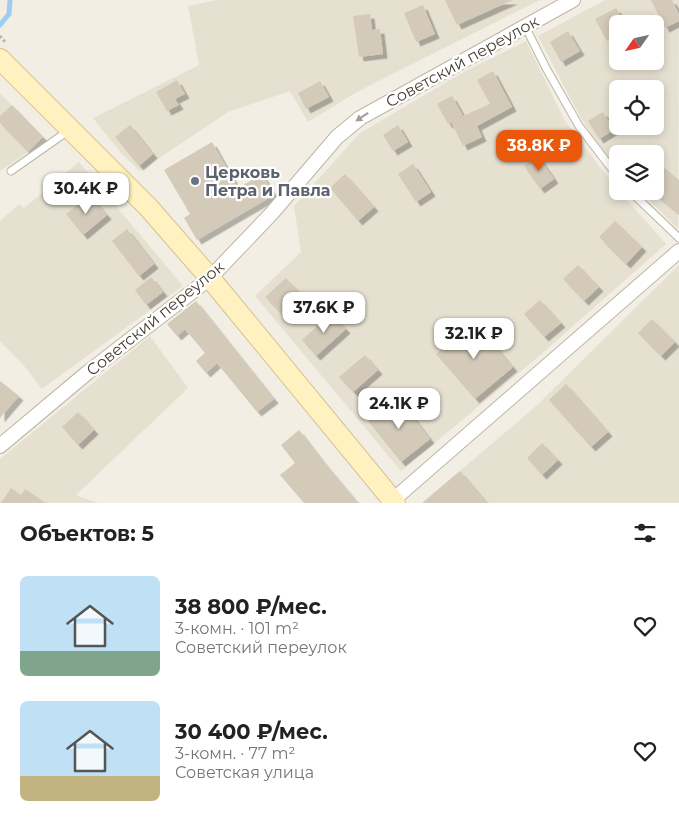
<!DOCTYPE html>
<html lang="ru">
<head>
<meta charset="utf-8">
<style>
  :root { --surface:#fff; --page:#f2f2f2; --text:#222; --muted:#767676; --accent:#ea580c }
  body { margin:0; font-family:Montserrat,sans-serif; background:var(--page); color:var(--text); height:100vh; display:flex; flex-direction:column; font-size:19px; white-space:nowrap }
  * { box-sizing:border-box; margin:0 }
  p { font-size:16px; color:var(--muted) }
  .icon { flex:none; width:28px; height:28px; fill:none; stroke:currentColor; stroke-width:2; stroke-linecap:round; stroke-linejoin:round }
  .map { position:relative; height:503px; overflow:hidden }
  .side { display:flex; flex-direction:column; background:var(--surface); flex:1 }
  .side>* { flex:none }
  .needle { width:32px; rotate:236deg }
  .fabs { position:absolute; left:609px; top:15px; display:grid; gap:10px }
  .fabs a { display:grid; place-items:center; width:55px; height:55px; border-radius:8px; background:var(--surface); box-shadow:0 2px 8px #0003; font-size:25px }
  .price { position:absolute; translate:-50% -42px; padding:0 11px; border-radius:10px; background:#fff; color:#222; font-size:16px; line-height:32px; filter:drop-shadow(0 1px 2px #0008) }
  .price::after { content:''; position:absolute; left:50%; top:30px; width:15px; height:11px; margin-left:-8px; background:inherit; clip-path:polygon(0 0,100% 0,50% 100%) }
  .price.current { background:var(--accent); color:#fff }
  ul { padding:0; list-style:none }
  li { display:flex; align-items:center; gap:15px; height:125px; padding:0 20px }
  li span { display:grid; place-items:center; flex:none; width:140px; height:100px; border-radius:8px; color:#555 }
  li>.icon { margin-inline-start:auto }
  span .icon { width:60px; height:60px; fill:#fffc; stroke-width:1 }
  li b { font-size:21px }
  h2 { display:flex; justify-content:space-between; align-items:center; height:60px; padding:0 20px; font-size:21px }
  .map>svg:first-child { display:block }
  .residential { fill:#e6e0d1; fill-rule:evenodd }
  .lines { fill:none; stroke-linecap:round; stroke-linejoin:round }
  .stream { stroke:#9ecdf1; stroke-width:5 }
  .building { fill:#d4cab9; filter:url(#shadow) }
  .service-casing { stroke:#bdb6a6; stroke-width:9 }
  .minor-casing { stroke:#bdb6a6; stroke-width:16 }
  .secondary-casing { stroke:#d3c392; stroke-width:22 }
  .path { stroke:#bfb297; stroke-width:3; stroke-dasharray:2.5 2.5; stroke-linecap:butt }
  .service { stroke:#fff; stroke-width:7 }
  .minor { stroke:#fff; stroke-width:14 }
  .secondary { stroke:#fff1c0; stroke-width:20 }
  .oneway { fill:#a29e9a }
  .worship-dot { fill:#6b7280; stroke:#fff; stroke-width:2 }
  .labels { text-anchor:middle; stroke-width:4.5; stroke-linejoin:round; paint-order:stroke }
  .street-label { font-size:16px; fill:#443e34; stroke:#fff }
  .worship-label { font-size:16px; font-weight:bold; fill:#5b616d; stroke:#fff; text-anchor:start }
</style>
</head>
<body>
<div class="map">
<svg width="679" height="503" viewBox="0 0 679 503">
  <defs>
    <filter id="shadow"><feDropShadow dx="4.5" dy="4.5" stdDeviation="0" flood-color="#0004"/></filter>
  </defs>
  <rect width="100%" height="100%" fill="#f2eee3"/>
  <path class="residential" d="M217,0H540L355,93L308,122L290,91L228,112L140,171L121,153L93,118L199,65L188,6Z
    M605,0H679L678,229L640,191H655V154H618L617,167L596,143L576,109L538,36ZM618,24H655V61H618ZM618,89H655V126H618Z
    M526,41L565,121L618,191H619L666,244L538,357L401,471L255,296L301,252L294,206L360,133L462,73Z
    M0,93L43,137L28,152L0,171Z
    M79,162L183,286L42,389L25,367L0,341V221L19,204L24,208Z
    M679,265V503H433L429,497L535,407Z
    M150,336L188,388L76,495L98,503H0V459Z"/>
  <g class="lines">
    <path class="stream" d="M0,25L9,14L10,0"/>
  </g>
  <path class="building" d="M445,0H513L457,25Z
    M651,0H672L679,14V21L665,28Z
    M423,5L435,34L416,42L404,13Z
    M616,8L625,24H618V36L607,41L595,19Z
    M370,14L372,30L380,29L383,54L359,57L353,16Z
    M568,31L580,51L561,62L550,42Z
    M493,71L512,107L477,126L482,137L463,146L451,122L448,124L437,104L452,96L463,116L490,104L477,80Z
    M177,80L185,94L175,99L179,105L167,111L156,92Z
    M320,81L329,97L306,109L298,93Z
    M12,105L43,137L28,152L0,123V116Z
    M603,112L614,130L599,139L588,121Z
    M130,125L153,154L139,166L115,137Z
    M398,125L408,142L393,151L383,135Z
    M212,142L238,188L262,174L274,195L197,240L184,218L190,214L164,170Z
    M538,156L554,179L540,189L524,166Z
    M655,160L679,180V214L655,194Z
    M413,164L431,192L416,202L398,174Z
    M345,174L374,207L358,221L330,188Z
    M90,195L107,215L83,235L66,214Z
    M615,221L642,247L626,264L599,237Z
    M127,229L154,264L139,276L112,241Z
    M578,265L599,287L584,301L563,279Z
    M151,277L163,292L146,305L135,290Z
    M286,278L305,298L284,317L265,297Z
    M540,300L561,323L544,337L524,314Z
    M196,301L274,399L257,412L217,363L206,373L196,361L205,353L185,329L177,336L167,324Z
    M331,313L346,329L316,356L302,340Z
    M652,319L675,342L661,356L638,333Z
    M474,321L513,367L475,399L436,354Z
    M365,355L378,370L353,392L339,377Z
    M0,381L19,396L0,418Z
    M566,384L608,432L591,447L549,400Z
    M398,397L430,439L401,462L368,421Z
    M78,412L94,430L78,445L62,427Z
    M299,430L322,460L358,503H304L280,475L295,463L281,445Z
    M542,443L558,460L542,475L527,458Z
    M460,471L487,503H422Z
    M11,488L21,495L25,489L46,503H1Z"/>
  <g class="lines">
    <g class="service-casing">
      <path id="service" d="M525,26L546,68L579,126L618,177
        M11,171L68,131
        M630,191L679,238"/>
    </g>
    <g class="minor-casing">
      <path id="minor" d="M0,446L87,373L210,278L272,213L337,137L360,118L573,0
        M393,500L679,251"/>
    </g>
    <g class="secondary-casing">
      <path id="secondary" d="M0,59L149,208L210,278L395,503"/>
    </g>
    <path class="path" d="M0,36L6,43"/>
    <use href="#service" class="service"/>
    <use href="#minor" class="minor"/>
    <use href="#secondary" class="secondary"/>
  </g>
  <defs><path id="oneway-solid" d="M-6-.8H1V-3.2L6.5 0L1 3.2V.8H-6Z" transform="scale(1.25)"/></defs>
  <use class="oneway" href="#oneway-solid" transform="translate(362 117) rotate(146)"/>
  <circle class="worship-dot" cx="195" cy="181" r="5"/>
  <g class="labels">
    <g class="street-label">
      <text transform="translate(462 61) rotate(-29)" y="6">Советский переулок</text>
      <text transform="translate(155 318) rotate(-39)" y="6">Советский переулок</text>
    </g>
    <g class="worship-label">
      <text x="205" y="178">Церковь<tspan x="205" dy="18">Петра и Павла</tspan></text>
    </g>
  </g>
</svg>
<div class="fabs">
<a><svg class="needle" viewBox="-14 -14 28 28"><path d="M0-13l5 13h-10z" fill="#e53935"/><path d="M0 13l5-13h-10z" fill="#767676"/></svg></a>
<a><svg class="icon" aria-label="locate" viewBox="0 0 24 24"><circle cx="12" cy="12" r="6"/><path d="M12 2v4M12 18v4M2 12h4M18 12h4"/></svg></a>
<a><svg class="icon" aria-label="layers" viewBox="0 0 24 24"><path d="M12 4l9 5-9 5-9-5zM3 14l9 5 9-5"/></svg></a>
</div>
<b class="price current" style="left:539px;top:172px">38.8K ₽</b>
<b class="price" style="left:86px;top:215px">30.4K ₽</b>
<b class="price" style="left:324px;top:334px">37.6K ₽</b>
<b class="price" style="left:474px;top:360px">32.1K ₽</b>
<b class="price" style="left:399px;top:430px">24.1K ₽</b>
</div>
<section class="side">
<h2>Объектов: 5<svg class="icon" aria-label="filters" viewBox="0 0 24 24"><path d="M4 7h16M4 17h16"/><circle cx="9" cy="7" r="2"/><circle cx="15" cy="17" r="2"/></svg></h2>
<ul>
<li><span style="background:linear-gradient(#bfe0f5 75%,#7fa58c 0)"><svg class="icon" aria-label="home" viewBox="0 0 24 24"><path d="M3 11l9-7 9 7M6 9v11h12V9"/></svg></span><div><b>38 800 ₽/мес.</b><p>3-комн. · 101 m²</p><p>Советский переулок</p></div><svg class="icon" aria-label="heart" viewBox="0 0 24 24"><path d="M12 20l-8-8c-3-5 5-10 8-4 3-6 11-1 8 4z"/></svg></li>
<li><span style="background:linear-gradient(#bfe0f5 75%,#c2b280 0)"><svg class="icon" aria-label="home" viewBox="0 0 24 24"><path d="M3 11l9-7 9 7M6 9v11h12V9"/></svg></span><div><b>30 400 ₽/мес.</b><p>3-комн. · 77 m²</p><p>Советская улица</p></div><svg class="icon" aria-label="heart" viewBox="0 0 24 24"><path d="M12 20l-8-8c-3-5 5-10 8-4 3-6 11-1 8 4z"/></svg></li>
</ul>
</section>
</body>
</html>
